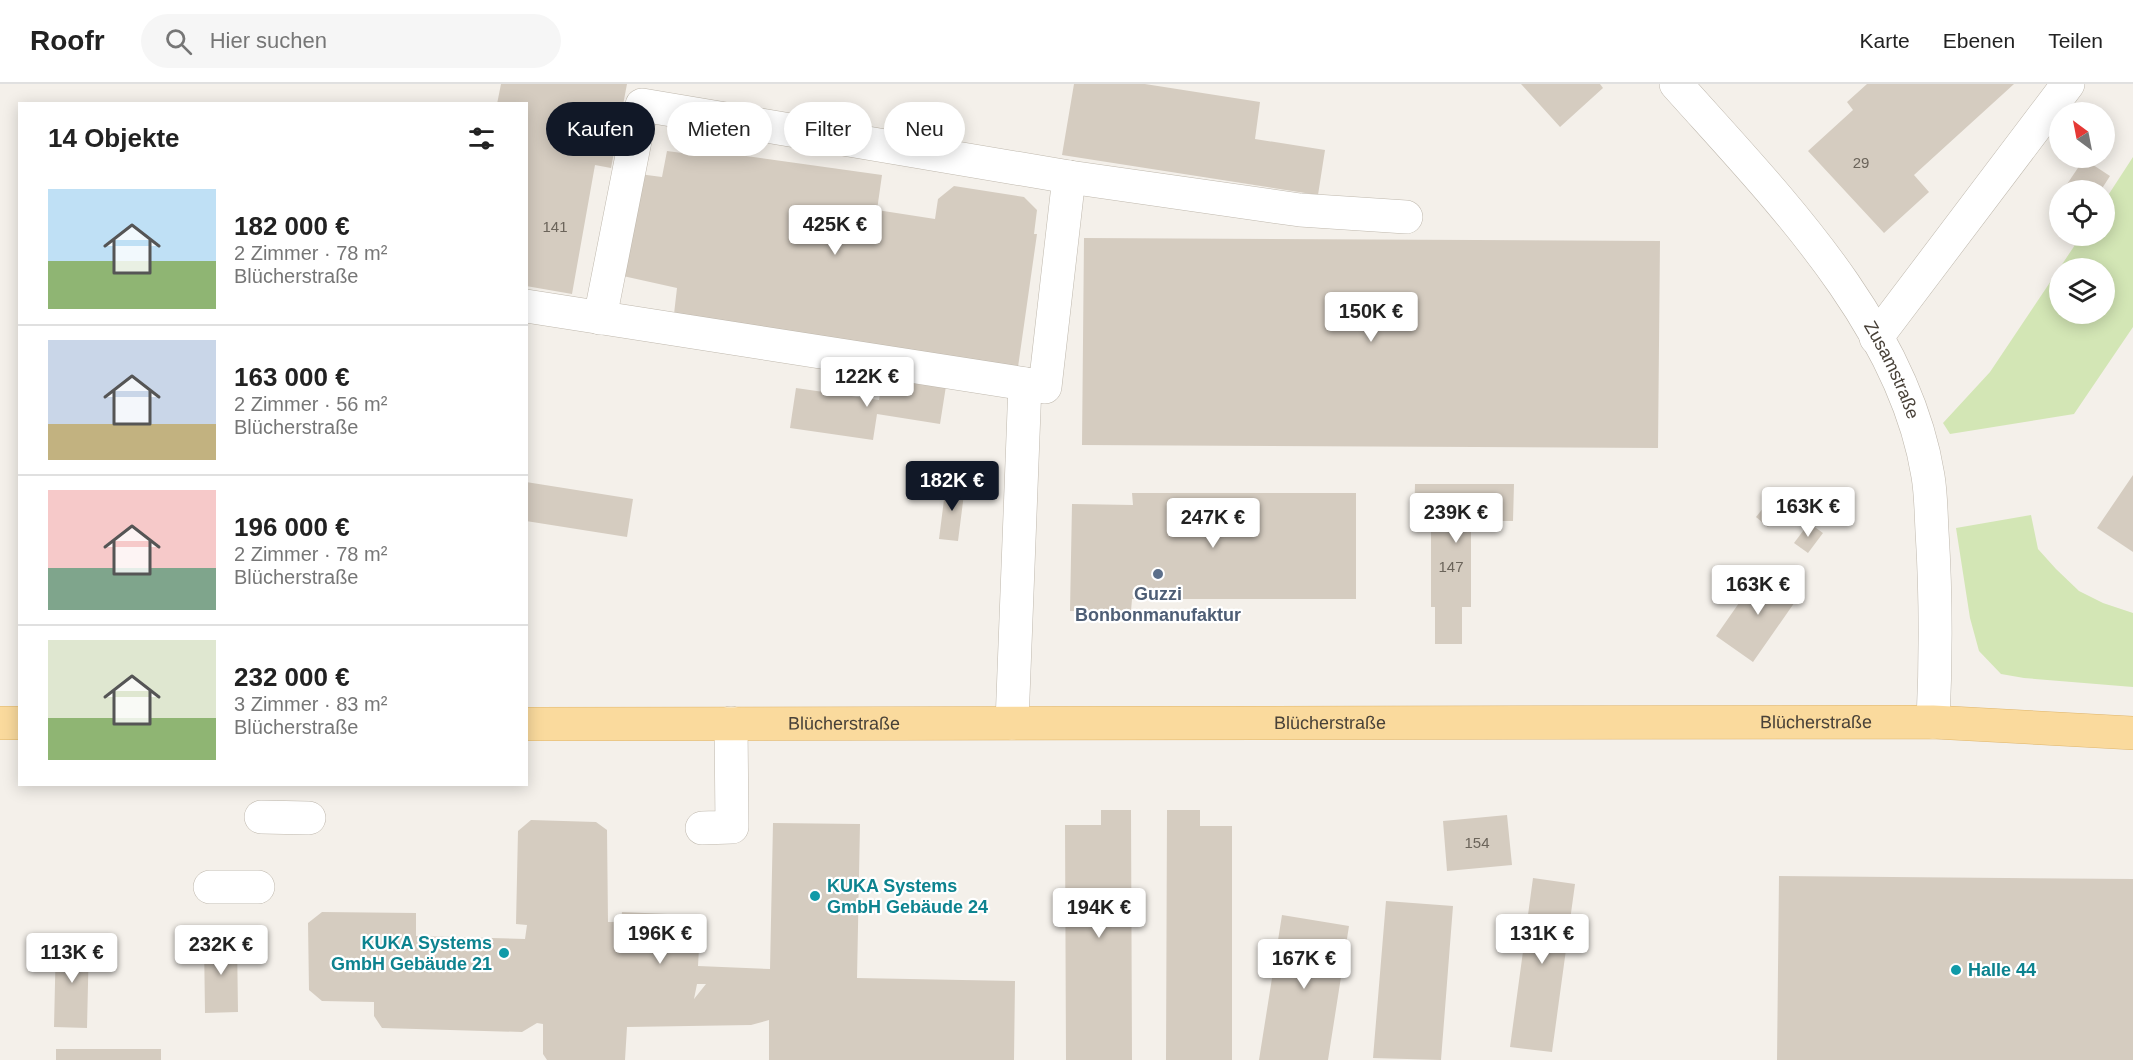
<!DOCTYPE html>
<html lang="de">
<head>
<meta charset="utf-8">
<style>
  :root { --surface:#fff; --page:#f6f6f6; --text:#222; --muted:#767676; --line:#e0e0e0; --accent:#111827 }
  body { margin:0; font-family:Arial,sans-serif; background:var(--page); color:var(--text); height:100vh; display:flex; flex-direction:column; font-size:22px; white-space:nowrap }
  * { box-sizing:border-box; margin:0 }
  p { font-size:20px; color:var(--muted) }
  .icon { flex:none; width:33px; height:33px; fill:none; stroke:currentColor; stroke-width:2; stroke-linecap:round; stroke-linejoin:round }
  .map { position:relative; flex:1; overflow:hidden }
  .drawer { position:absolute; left:18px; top:18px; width:510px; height:684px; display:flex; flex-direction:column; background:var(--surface); border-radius:0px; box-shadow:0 3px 15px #0003 }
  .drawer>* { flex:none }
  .hud { position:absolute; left:546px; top:18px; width:570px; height:54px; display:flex; gap:12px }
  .needle { width:39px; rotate:328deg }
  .controls { position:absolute; left:2049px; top:18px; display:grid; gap:12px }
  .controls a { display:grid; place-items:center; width:66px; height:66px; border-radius:50%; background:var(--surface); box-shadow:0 3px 15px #0003; font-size:30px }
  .price { position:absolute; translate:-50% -51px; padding:0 14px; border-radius:6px; background:#fff; color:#222; font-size:20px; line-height:39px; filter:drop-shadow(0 2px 3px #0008) }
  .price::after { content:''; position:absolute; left:50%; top:36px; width:18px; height:14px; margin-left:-9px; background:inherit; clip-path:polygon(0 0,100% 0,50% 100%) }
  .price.active { background:var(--accent); color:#fff }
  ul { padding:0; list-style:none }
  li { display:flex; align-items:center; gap:18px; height:150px; padding:0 30px }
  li+li { border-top:2px solid var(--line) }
  li span { display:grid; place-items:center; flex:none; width:168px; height:120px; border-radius:0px; color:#555 }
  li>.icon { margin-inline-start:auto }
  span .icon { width:72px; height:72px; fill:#fffc; stroke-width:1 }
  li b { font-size:26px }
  h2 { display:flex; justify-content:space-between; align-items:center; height:72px; padding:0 30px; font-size:26px }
  .pill { padding:0 21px; border-radius:27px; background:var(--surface); box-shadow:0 3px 15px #0003; font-size:21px; line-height:54px }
  .pill.active { background:var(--accent); color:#fff }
  header { display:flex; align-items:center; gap:36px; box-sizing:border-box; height:84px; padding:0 30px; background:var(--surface); border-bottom:2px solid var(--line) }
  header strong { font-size:28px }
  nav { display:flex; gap:33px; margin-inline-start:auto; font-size:21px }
  .search { width:420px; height:54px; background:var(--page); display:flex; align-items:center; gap:15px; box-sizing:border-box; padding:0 21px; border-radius:33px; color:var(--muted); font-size:22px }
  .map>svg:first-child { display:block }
  .green { fill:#d3e6b5; fill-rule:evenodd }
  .building { fill:#d5ccc0; fill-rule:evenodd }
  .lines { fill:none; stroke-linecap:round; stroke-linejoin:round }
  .minor-casing { stroke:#bfb8ad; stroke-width:34 }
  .major-casing { stroke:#dfb66d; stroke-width:34 }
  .minor { stroke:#fff; stroke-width:33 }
  .major { stroke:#fada9d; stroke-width:33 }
  .service-dot { fill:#5c6f8a; stroke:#fff; stroke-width:2 }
  .culture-dot { fill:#0f9aa8; stroke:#fff; stroke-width:2 }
  .labels { text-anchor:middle; stroke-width:4.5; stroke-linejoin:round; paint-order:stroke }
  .number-label { font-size:15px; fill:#6b645a }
  .street-label { font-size:18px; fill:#484138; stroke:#fff }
  .service-label { font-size:18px; font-weight:bold; fill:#4e5e75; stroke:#fff }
  .culture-label { font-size:18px; font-weight:bold; fill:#0d838f; stroke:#fff; text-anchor:start }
</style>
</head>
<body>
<header>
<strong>Roofr</strong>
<div class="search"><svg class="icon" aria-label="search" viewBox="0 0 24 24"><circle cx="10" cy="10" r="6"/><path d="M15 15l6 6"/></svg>Hier suchen</div>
<nav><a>Karte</a><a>Ebenen</a><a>Teilen</a></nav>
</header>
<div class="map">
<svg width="2133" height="976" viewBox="0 0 2133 976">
  <rect width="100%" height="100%" fill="#f4f0ea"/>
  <path class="green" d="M2133,73V243L2074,330L1950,350L1943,339L1990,288L2081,152H2104L2105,116ZM2060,184H2104V230H2060Z
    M2031,431L2038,465L2056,485L2079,507L2103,519L2133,529V603L2024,594L2001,590L1979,567L1970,534L1956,444Z"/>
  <path class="building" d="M501,0H627L611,84L595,81L572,210L526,202V20H497Z
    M1074,0H1145L1260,18L1255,55L1325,66L1318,111L1062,71Z
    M1521,0H1600L1603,4L1560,43Z
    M1867,0H2014L1914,91L1929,108L1884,149L1808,67L1853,26L1847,18Z
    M697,65L882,91L877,126L935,135L938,115L954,102L1024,113L1037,126L1034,150H1037L1018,283L674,230L677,204L623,192L639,90L662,93L667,67L697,71Z
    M2084,75L2110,92L2101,106H2063Z
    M1084,154L1660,157L1658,364L1082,361Z
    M883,292L946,302L940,340L877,330L873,356L790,344L796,304L879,316Z
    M2133,391V468L2097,444Z
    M526,398L633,415L627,453L526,437Z
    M946,400L965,402L958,457L939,455Z
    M1415,400H1514L1513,437H1471V523H1462V560H1435V523H1431V443H1414Z
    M1780,403L1792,413L1768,443L1756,433Z
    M1132,409H1356V515H1132L1131,527H1070L1072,420L1133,421Z
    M1809,439L1823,449L1808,469L1794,459Z
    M1762,486L1799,512L1753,578L1716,552Z
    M1101,726H1131L1132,976H1066L1065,741H1101Z
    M1167,726H1200V742H1232V976H1166Z
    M1507,731L1512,781L1447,787L1443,737Z
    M531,736L596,738L607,746L608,838H621L622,828L690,831L700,846L698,882L770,885L773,739L860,740L857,894L1015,897L1014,976H769V936L751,941L627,943L625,976H547L543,970V940L537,939L522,948L382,944L374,932V918L322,917L309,906L308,839L322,828L416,829V852L525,855L527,841L516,840L518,747ZM697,900H706L694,915Z
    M1779,792L2133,795V976H1777Z
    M1533,794L1575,800L1552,968L1510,963Z
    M1386,817L1453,822L1441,976L1373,974Z
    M1282,831L1349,842L1328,976H1259Z
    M56,856L89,857L87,944L54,943Z
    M237,856L238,928L205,929L204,857Z
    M56,965H161V976H56Z"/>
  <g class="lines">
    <g class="minor-casing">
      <g id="minor">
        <path id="s1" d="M1676,0C1775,111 1904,240 1928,392C1931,410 1931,429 1932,447C1936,510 1936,574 1933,638"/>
        <path d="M526,222L1045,303L1069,93"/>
        <path d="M600,234L642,21L1069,93L1300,126L1406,133"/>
        <path d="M1876,254L2068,0"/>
        <path d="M1012,639L1025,300"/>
        <path d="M261,733L309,734"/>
        <path d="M702,744L732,743L731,639"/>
        <path d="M210,803H258"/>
      </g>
    </g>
    <g class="major-casing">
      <g id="major">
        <path d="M0,639H20"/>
        <path id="s2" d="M526,640L1933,638L2133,649"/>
      </g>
    </g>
    <use href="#minor" class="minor"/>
    <use href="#major" class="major"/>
  </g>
  <circle class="service-dot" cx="1158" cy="490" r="6"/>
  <g class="culture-dot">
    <circle cx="815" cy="812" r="6"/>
    <circle cx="504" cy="869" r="6"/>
    <circle cx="1956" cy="886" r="6"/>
  </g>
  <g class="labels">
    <g class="number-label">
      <text x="1861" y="84">29</text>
      <text x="555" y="148">141</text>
      <text x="1451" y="488">147</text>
      <text x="1477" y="764">154</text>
    </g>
    <g class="street-label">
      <text dy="6" stroke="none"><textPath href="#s1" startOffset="360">Zusamstraße</textPath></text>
      <text dy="6" stroke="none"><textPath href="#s2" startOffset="804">Blücherstraße</textPath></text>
      <text dy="6" stroke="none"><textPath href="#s2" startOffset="1290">Blücherstraße</textPath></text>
      <text dy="6" stroke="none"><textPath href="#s2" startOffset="318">Blücherstraße</textPath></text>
    </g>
    <g class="service-label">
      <text x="1158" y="516">Guzzi<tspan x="1158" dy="21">Bonbonmanufaktur</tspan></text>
    </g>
    <g class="culture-label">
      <text x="827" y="808">KUKA Systems<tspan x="827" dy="21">GmbH Gebäude 24</tspan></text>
      <text x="492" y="865" text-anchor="end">KUKA Systems<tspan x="492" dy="21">GmbH Gebäude 21</tspan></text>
      <text x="1968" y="892">Halle 44</text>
    </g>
  </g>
</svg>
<div class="controls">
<a><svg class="needle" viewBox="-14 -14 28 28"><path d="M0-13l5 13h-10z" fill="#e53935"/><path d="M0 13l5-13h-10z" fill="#767676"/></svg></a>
<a><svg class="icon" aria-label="locate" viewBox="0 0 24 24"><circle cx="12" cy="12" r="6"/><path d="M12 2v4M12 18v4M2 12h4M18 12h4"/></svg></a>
<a><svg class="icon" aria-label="layers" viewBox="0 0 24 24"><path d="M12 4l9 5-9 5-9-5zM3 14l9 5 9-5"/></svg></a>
</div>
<b class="price" style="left:835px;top:172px">425K €</b>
<b class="price" style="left:1371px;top:259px">150K €</b>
<b class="price" style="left:867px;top:324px">122K €</b>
<b class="price active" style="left:952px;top:428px">182K €</b>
<b class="price" style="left:1808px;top:454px">163K €</b>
<b class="price" style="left:1456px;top:460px">239K €</b>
<b class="price" style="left:1213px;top:465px">247K €</b>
<b class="price" style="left:1758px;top:532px">163K €</b>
<b class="price" style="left:1099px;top:855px">194K €</b>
<b class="price" style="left:660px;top:881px">196K €</b>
<b class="price" style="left:1542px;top:881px">131K €</b>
<b class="price" style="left:221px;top:892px">232K €</b>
<b class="price" style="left:72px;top:900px">113K €</b>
<b class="price" style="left:1304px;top:906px">167K €</b>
<div class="hud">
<a class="pill active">Kaufen</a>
<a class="pill">Mieten</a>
<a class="pill">Filter</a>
<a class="pill">Neu</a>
</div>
<section class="drawer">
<h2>14 Objekte<svg class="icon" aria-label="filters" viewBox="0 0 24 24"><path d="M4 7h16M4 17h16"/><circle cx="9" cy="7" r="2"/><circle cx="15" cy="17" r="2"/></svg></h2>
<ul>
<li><span style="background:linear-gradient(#bfe0f5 60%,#8fb573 0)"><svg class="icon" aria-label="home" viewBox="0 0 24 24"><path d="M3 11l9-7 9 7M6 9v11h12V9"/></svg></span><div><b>182 000 €</b><p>2 Zimmer · 78 m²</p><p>Blücherstraße</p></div></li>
<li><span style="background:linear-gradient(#c9d6e8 70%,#c2b280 0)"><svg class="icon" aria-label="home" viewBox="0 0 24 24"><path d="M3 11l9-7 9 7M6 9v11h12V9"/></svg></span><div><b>163 000 €</b><p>2 Zimmer · 56 m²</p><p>Blücherstraße</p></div></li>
<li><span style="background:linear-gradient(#f6c9c9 65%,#7fa58c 0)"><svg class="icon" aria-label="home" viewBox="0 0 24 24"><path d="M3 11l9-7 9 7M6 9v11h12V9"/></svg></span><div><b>196 000 €</b><p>2 Zimmer · 78 m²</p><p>Blücherstraße</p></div></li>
<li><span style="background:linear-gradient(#dfe7d0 65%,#8fb573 0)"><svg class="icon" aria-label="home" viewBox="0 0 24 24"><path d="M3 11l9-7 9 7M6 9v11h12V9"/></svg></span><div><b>232 000 €</b><p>3 Zimmer · 83 m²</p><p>Blücherstraße</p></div></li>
</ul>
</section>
</div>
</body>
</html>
